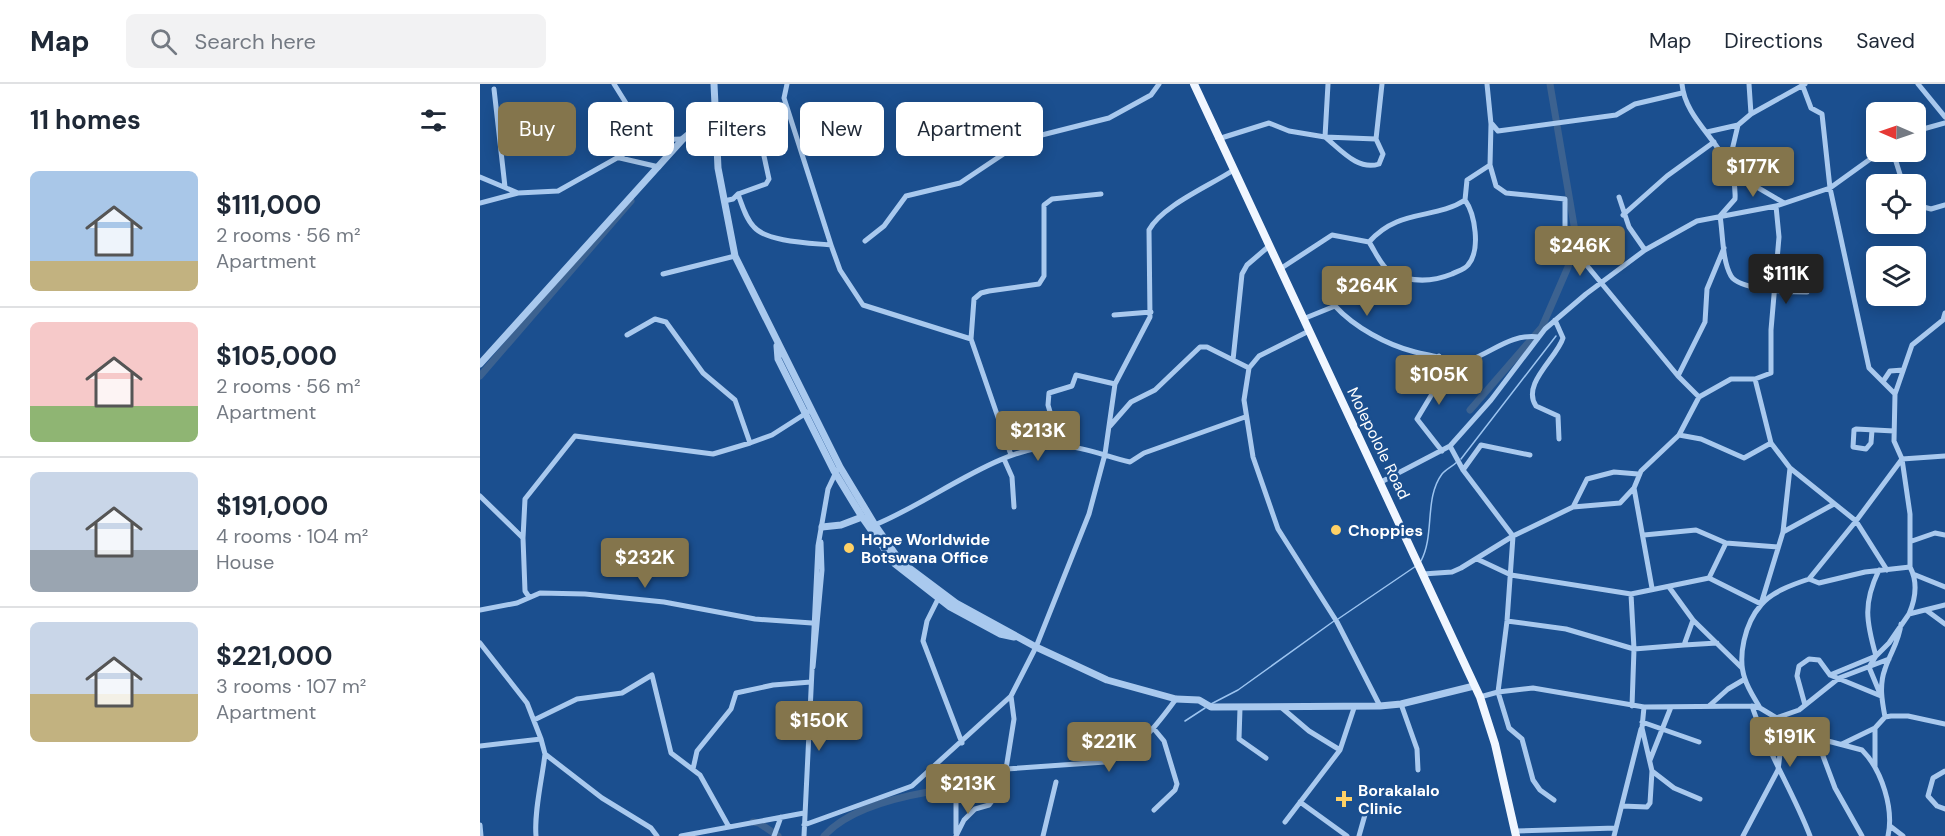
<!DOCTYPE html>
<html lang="en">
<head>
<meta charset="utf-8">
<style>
  :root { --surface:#fff; --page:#f2f2f3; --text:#1f2937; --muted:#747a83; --line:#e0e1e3; --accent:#84754c }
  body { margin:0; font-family:"DM Sans",sans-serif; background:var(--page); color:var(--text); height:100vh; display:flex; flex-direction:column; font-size:22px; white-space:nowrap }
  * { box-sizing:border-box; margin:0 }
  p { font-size:20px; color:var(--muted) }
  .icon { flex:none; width:33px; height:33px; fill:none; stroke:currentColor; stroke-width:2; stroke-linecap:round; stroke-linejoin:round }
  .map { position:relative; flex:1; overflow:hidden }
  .side { display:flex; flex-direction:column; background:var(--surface); width:480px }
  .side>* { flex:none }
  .top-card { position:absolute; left:18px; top:18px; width:570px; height:54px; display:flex; gap:12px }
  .needle { width:39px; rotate:272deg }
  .controls { position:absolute; left:1386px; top:18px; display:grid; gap:12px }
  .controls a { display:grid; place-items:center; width:60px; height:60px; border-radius:9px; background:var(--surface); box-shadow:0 3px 15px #0003; font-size:30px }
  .price { position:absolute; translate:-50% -51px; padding:0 14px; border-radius:6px; background:var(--accent); color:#fff; font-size:20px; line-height:39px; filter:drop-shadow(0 2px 3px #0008) }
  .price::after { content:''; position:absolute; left:50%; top:36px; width:18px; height:14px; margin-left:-9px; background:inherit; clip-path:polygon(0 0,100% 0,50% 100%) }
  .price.on { background:#222; color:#fff }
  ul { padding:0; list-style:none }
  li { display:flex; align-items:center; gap:18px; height:150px; padding:0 30px }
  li+li { border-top:2px solid var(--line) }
  li span { display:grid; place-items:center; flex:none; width:168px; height:120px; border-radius:9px; color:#555 }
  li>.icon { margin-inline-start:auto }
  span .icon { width:72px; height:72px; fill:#fffc; stroke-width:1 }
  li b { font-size:26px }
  h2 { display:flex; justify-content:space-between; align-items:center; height:72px; padding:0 30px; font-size:26px }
  .tag { padding:0 21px; border-radius:9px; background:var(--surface); box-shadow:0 3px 15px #0003; font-size:21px; line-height:54px }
  .tag.on { background:var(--accent); color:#fff }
  header { display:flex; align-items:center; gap:36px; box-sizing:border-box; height:84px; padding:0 30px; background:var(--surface); border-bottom:2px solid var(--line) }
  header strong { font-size:28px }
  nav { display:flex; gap:33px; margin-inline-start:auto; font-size:21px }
  .search { width:420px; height:54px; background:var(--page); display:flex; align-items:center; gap:15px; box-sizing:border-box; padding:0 21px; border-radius:9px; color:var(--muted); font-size:22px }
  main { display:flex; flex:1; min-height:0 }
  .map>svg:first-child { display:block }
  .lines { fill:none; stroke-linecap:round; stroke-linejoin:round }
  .stream { stroke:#9cc4f0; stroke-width:1.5 }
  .canal { stroke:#3c6290; stroke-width:7 }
  .minor { stroke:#a9c9ee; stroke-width:5 }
  .tertiary { stroke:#a9c9ee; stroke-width:7 }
  .primary { stroke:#f0f6ff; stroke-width:8 }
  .poi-dot { fill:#ffd166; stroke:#1b4f8f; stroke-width:2 }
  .labels { text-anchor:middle; stroke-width:5; stroke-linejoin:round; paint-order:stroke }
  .street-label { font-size:16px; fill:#fff; stroke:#1b4f8f }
  .poi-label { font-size:16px; font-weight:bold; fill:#fff; stroke:#1b4f8f; text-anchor:start }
</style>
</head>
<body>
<header>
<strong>Map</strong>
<div class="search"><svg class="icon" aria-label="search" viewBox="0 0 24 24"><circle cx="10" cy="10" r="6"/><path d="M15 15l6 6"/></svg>Search here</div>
<nav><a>Map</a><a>Directions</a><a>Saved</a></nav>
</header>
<main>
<section class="side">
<h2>11 homes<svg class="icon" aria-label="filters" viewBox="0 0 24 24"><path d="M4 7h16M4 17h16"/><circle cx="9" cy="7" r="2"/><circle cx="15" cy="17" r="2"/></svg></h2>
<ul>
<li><span style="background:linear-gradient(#a9c7e8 75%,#c2b280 0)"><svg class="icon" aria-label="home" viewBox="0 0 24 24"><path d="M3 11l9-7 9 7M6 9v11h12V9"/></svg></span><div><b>$111,000</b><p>2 rooms · 56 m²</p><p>Apartment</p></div></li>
<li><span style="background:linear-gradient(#f6c9c9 70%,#8fb573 0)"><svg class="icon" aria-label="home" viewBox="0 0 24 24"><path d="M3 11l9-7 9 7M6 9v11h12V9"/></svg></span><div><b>$105,000</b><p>2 rooms · 56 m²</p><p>Apartment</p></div></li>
<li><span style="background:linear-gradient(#c9d6e8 65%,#9aa5b1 0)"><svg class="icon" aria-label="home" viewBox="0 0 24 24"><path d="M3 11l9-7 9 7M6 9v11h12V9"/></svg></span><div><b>$191,000</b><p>4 rooms · 104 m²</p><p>House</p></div></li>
<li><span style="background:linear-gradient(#c9d6e8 60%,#c2b280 0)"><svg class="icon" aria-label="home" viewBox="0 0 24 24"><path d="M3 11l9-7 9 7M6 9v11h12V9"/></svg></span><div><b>$221,000</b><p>3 rooms · 107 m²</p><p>Apartment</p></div></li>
</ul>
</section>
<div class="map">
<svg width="1465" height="752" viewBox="0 0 1465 752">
  <rect width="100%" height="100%" fill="#1b4f8f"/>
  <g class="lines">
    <path class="stream" d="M981,375L1076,252
      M941,477C955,451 944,414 962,390C966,385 973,382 977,378
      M858,535L936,482
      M731,620L758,606L854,537
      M705,637L725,624"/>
    <path class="canal" d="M0,292L151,117
      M990,326L1062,243L1088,183L1096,153L1070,0
      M273,738L279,739L298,752
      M344,752C367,726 414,714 448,708"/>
    <path class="minor" d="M134,0L169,56
      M307,0L304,14L351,161
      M1007,0L1011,40L1010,81L1016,102L1026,109L1085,115V155L1198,292L1219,313
      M1202,0C1206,43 1258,65 1255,115L1240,132C1243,150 1242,176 1251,192C1259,206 1312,208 1327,208
      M1269,0L1271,30
      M1322,0L1331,24L1342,30L1350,104L1389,284L1415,310L1414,357L1422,375L1430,430V483C1438,498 1435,516 1429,530
      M1438,0L1465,33
      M14,5L25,103
      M1012,40L1018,47L1136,31L1155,20L1202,9
      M235,43L271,35L277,40L289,95L286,100L258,110
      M1436,47L1465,39
      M1227,48L1258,41
      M738,55L789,39L809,47L845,53L896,55L903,70L899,80C878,87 861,66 845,53L848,0
      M896,55L902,0
      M1413,68L1423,100
      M140,74L179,83
      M1249,79L1258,41L1271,30L1325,0
      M1253,89L1304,119
      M0,93L38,109L78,107L169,56L203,55
      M1139,113L1149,143L1165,166
      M244,117L253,115L258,110C262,121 266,135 274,143C287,158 331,159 351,161L360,186L383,221L491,255
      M0,119L38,109
      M1436,121L1451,125L1465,121
      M1143,131L1187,92L1234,58
      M385,157L404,142L426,112L480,99L546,55L629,34L671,11L679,0
      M889,158C895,167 901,182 910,188C931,199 952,198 972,190C977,187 984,186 988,181C1001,166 995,130 985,116
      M800,185L852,151L889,158C919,124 955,136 985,116L987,96L1010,81
      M183,190L255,172
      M634,231L671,228
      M823,235L855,222C874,243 907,261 935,268C949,272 957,270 969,280C1003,280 1024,248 1059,253
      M1075,236L1083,254C1077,274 1041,300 1056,322L1078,332L1079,355
      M827,248L779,272L769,284L764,316L773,373L798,445L857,538L900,622
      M147,251L175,235L186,238L223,289L255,316L270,359L292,351L328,328
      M959,272L955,305L937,335L962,367
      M753,276L762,190L767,181L788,163
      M1198,292L1225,238L1227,205L1244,164
      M1275,295L1291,359L1310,384L1376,437L1407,486
      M1404,296L1410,287L1423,286
      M1415,310L1432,261L1463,236L1465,229
      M630,342L651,318L675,306L720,263H727L769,284
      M1392,346L1391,359L1386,365L1373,363L1374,346L1376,345L1414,347
      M1199,351L1221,355L1264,374L1291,359
      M580,362L568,321L569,309L592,302L596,291L635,300
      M970,362L983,386L1033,452L1027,537L1018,608L1029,644L1042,655L1053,696L1060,706L1074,716
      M531,371L491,255L494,215L501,209L509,207L559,200L564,192V121L572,115L621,110
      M524,375L532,393L534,423
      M1422,375L1465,372
      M983,386L1001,361L1050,371
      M901,398L970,362L1011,316L1065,245L1106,210L1165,166L1217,137L1296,122L1350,104L1400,68
      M1154,404L1172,504
      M0,412L43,454L45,507L49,513
      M1093,423L1107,395L1134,388L1158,390
      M392,442C450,420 521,359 583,362C606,363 627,373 650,378L664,369L765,333
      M1303,448L1354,420
      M1164,451L1216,446L1246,459
      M43,454L45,415L95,352L233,370L270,359
      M1432,457L1455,449L1465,451
      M997,475L1031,491L1151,510L1229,494L1281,520L1303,448L1310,384
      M1399,486C1383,519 1386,537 1396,572L1389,583L1401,612
      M943,490L972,488L981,484L1033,452L1093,423L1140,419L1154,404L1161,387L1199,351L1219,313L1251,295H1275L1291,289V246L1299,153L1296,122
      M1433,490L1465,503
      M1229,494L1246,459L1298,463
      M1329,495L1376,437L1422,375
      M1189,503L1213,536L1262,584
      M1151,510L1154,565L1152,622
      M459,513L447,537L443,557L482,659
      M0,526L37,519L60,509L105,510L184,518L275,535L332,539
      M1446,526L1465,540
      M1027,537L1086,545L1154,565L1204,561L1213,536
      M0,559L47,619L61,655
      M1204,561L1237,559
      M333,583L342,486L341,458
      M1350,591L1396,572L1409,559L1429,530L1465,521
      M1000,613L1018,608L1053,604L1164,623L1272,622L1280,624L1325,651L1382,666C1402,686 1414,725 1408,752
      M921,620L937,665L938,686
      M1325,621L1317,592L1319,582L1329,575L1339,576L1350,591L1401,612
      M1229,622L1248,605L1265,595
      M1272,622C1287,668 1313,707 1330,752
      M760,624L759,655L786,674
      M802,624L829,647L860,666
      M1280,624C1275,615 1268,605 1265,595C1257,573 1265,539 1281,521C1291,508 1314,500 1329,495L1339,499L1385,488L1430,483
      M1405,633C1402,617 1399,601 1405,585C1410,569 1419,558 1421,540
      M1296,634L1319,626L1359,594L1409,575
      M54,636L97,615L142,609L172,591L191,669L220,691L249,743
      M1162,638L1219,658
      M1395,644V683
      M1337,656L1355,704L1382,752
      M1362,660L1395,644L1405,633L1411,632H1428L1465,640
      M0,662L61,655L65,670L122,714L171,744L177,752
      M1170,676L1191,623
      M213,685L217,667L251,625L256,609L293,601L331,598
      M526,685L625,678C657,668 677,641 696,615
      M451,686L472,695L476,699V749
      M1172,687L1194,704L1220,715
      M1465,687L1453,694L1448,712L1457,722L1465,725
      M820,718L867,752
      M1142,722L1167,723L1170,719L1172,687L1162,644L1164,623
      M674,726L695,706L697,700L684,657L674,645
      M805,738L860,666L874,624
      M0,741L1,752
      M324,741L432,702L531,612L556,563L609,430L625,370L635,300L670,233L669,146C682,122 729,102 752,87
      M1410,742L1423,752
      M1035,747L1136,744
      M56,752C54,727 62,696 65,670
      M201,752L324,729
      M294,752L301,733
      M324,752L338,462L348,405L357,386
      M476,752L484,736L495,725L509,721L512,717L518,696L526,685L534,635L531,612
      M563,752L576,698
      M879,752L886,727
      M1134,752L1161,645
      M1263,752L1298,686L1304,639"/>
    <path class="tertiary" d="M234,0L238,84L255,172L360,383L395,441L420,477L476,519L556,563L627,596L696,615L719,616L731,623L900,622L921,620L994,602
      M297,262L298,275L354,387L382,433L415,480L470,523L520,550L534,553
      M0,280L203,55L220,41L235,35
      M342,443L361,441L382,433"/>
    <path class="primary" d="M714,0L1000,613L1015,660L1036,752"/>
  </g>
  <g class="poi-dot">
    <circle cx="856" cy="446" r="6"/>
    <circle cx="369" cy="464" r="6"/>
    <path d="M861 706h6v6h6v6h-6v6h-6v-6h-6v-6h6z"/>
  </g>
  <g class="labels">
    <g class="street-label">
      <text transform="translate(899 359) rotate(64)" y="6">Molepolole Road</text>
    </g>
    <g class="poi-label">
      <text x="868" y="452">Choppies</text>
      <text x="381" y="461">Hope Worldwide<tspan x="381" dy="18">Botswana Office</tspan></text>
      <text x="878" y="712">Borakalalo<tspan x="878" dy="18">Clinic</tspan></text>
    </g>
  </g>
</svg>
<div class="controls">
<a><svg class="needle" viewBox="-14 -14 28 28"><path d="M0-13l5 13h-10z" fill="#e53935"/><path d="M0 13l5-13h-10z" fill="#747a83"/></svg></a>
<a><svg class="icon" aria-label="locate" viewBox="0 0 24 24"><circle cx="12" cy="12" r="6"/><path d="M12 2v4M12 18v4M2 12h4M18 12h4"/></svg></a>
<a><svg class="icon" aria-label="layers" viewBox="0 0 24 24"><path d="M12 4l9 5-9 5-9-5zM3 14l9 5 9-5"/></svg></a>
</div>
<b class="price" style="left:1273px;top:114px">$177K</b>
<b class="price" style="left:1100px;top:193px">$246K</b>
<b class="price on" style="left:1306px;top:221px">$111K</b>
<b class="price" style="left:887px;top:233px">$264K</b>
<b class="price" style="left:959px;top:322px">$105K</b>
<b class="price" style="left:558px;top:378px">$213K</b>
<b class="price" style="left:165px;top:505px">$232K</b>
<b class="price" style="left:339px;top:668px">$150K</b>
<b class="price" style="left:1310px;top:684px">$191K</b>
<b class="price" style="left:629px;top:689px">$221K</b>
<b class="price" style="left:488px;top:731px">$213K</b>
<div class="top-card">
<a class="tag on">Buy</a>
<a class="tag">Rent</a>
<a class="tag">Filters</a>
<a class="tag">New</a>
<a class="tag">Apartment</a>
</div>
</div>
</main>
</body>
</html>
